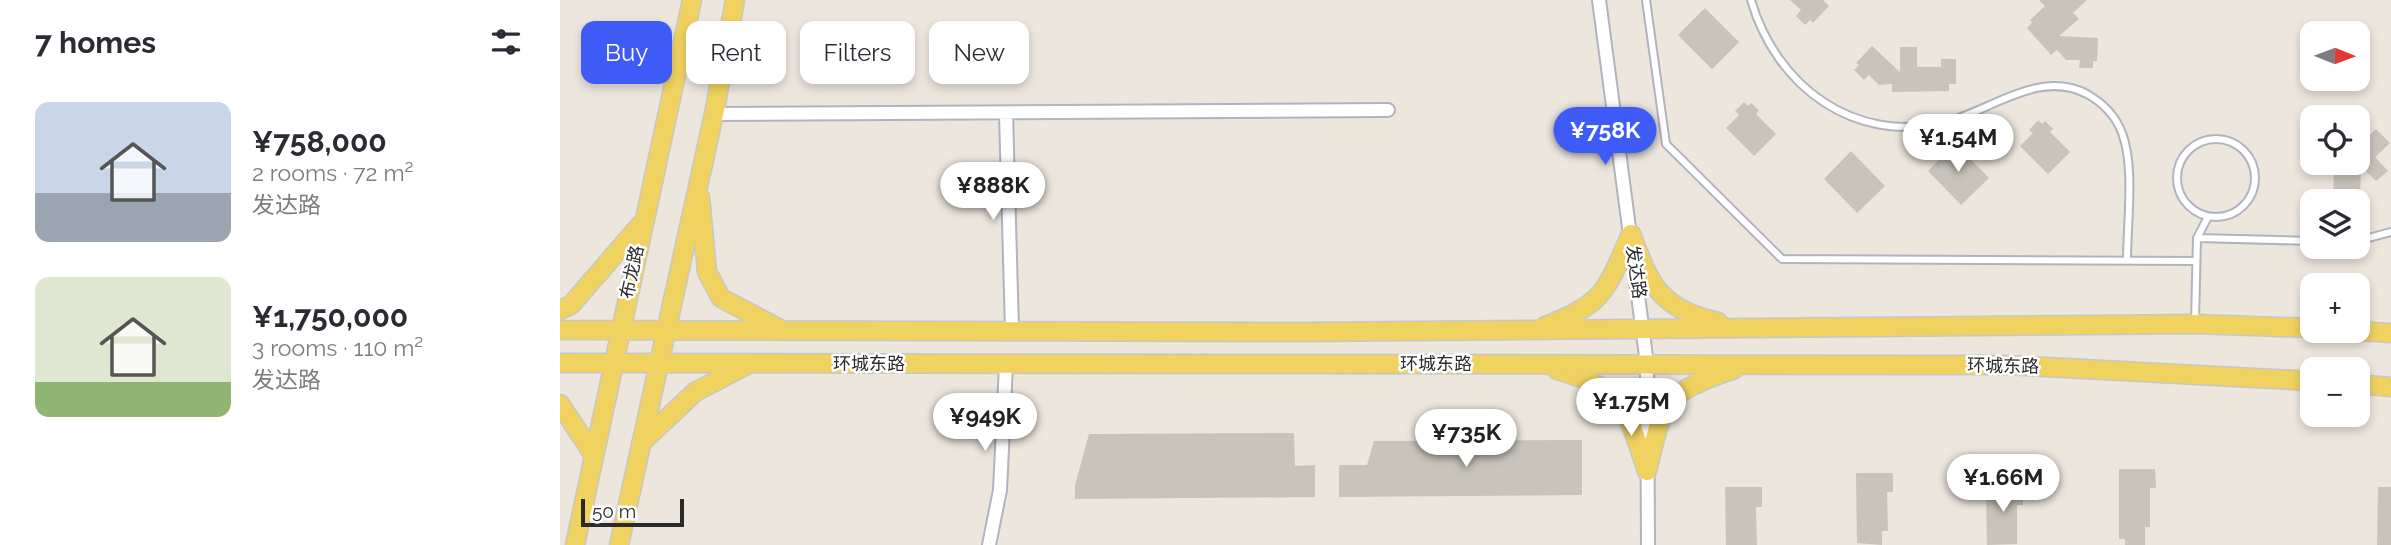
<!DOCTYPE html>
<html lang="en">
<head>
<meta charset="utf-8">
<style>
  :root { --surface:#fff; --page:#f7f7f7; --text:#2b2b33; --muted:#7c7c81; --accent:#3f5bf7 }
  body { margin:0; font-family:Raleway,"Noto Sans SC",sans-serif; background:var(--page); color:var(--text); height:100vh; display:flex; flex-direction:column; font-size:26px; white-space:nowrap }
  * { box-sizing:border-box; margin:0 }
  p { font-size:23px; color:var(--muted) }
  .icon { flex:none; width:38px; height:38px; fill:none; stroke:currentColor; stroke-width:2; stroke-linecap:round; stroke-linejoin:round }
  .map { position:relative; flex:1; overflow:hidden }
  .panel { display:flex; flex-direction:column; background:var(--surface); width:560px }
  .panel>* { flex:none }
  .hud { position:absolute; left:21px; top:21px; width:665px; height:63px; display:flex; gap:14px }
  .needle { width:46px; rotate:91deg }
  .fabs { position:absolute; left:1740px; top:21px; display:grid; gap:14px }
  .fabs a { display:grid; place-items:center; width:70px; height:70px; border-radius:14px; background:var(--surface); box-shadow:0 4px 10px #0003; font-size:35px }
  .scale { position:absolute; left:21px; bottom:18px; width:103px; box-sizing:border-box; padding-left:7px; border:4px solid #2b2b2b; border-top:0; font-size:19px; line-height:24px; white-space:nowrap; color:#2b2b2b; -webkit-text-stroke:5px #fff; paint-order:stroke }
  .price { position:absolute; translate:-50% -60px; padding:0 16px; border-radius:24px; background:#fff; color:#222; font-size:23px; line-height:46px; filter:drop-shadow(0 2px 4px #0008) }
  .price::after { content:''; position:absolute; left:50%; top:42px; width:21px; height:16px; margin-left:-10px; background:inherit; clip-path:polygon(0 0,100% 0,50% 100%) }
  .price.selected { background:var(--accent); color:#fff }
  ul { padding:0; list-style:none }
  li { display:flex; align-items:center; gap:21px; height:175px; padding:0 35px }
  li span { display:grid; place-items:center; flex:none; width:196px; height:140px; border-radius:14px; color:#555 }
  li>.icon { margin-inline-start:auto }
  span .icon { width:84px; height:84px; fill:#fffc; stroke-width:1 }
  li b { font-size:30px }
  h2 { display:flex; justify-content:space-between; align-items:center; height:84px; padding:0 35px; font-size:30px }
  .chip { padding:0 24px; border-radius:14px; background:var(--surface); box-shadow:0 4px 10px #0003; font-size:24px; line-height:63px }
  .chip.selected { background:var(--accent); color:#fff }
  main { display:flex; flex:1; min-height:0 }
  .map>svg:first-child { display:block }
  .building { fill:#c8c4bb }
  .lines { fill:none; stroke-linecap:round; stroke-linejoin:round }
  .lane-casing { stroke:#b1b3be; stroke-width:10 }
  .street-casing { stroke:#b1b3be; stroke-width:16 }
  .primary-casing { stroke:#c8c8c8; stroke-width:21 }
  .lane { stroke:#fff; stroke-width:6 }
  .street { stroke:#fff; stroke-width:12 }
  .primary { stroke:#efd260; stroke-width:18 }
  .labels { text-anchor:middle; stroke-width:5; stroke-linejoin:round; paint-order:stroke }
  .street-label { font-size:18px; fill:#2b2b2b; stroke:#fff }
</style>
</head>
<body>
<main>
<section class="panel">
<h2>7 homes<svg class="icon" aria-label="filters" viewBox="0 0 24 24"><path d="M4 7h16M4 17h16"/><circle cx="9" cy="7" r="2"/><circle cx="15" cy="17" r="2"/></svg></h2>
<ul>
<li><span style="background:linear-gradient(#c9d6e8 65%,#9aa5b1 0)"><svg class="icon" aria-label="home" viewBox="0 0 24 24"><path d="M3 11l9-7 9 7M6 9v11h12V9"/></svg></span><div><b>¥758,000</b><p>2 rooms · 72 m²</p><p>发达路</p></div></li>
<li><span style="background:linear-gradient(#dfe7d0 75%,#8fb573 0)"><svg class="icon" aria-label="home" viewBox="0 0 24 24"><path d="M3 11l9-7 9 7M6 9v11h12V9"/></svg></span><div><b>¥1,750,000</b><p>3 rooms · 110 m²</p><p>发达路</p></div></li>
</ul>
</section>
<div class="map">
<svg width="1831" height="545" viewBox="0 0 1831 545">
  <rect width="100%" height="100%" fill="#ece6dd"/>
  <path class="building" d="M1230,0H1263L1269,6L1253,23L1250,20L1245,25L1236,16L1241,10Z
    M1479,0H1527L1513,13L1519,19L1499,36L1538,38L1537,61H1533V68H1519L1520,60H1506L1497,50L1491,55L1467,28L1472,23L1470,20L1485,6Z
    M1145,8L1179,42L1152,69L1118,35Z
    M1312,46L1340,72V47H1357V67H1381V59H1396V84H1389V91L1332,92V84L1319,85L1309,75L1304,80L1294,70L1299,65L1296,63Z
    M1184,102L1188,106L1191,103L1199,110L1196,114L1216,134L1194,156L1166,128L1179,115L1175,111Z
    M1478,120L1482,124L1485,121L1493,129L1490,132L1510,152L1488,174L1460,146L1473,133L1469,130Z
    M1816,129L1830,143L1815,157L1828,171L1816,181L1801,166L1800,201H1773L1774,169L1780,163H1798L1797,147Z
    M1395,143L1429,178L1401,205L1368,171Z
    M1291,151L1325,186L1297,213L1264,179Z
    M734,433L735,466L755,465V497L515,499V485L529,434Z
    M1022,440V495L779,497V465H807L814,441Z
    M1559,469H1595L1596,488H1590V527H1585V545H1565V539H1559Z
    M1296,473H1333V492H1327L1328,531H1322V545L1297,543Z
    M1426,486H1463V505H1457V544L1427,545Z
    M1165,487H1202V507H1196L1197,545H1166Z
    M1818,487H1831V545H1817Z"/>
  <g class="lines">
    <g class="lane-casing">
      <path id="lane" d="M1086,0L1106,144L1222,259L1636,261
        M1191,0C1216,86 1294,145 1386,122C1432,110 1479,69 1527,94C1543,103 1556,117 1562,133C1575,166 1567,224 1567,260
        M1617 178a39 39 0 1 1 78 0a39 39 0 1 1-78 0Z
        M1637,238L1752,241
        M1797,241L1831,232
        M1635,322L1637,238L1648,217"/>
    </g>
    <g class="street-casing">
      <path id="street" d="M1039,0L1087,364L1088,545
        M154,114L828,110
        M446,114L452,330
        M429,545L440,490L446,365"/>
    </g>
    <g class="primary-casing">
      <path id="primary" d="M140,197L147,272L161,298L220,329
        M1071,234C1091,287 1100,308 1158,322
        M0,310L11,305L81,224
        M985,326C1045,304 1046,290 1071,234
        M0,330L747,332L1635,324L1752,328
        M1797,331L1831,333
        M0,363L1448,365L1752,381
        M997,370C1066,390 1065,407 1087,471
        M1797,384L1831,387
        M0,404L33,454
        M82,442L135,392L185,366
        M1087,471C1104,400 1103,394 1174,369
        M15,545L132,0
        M59,545L154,114L175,0"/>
    </g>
    <use href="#lane" class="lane"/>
    <use href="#street" class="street"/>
    <use href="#primary" class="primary"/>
  </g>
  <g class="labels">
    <g class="street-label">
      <text transform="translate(72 272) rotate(-78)" y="6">布龙路</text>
      <text transform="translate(1076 272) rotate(82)" y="6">发达路</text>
      <text x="309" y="370">环城东路</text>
      <text x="876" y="370">环城东路</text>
      <text transform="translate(1443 366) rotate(1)" y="6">环城东路</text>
    </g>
  </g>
</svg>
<div class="fabs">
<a><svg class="needle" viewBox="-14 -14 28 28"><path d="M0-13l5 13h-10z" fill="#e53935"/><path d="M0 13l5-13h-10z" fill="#7c7c81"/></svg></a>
<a><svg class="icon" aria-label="locate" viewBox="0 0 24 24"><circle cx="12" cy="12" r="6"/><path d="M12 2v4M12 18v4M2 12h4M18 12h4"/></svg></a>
<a><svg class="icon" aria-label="layers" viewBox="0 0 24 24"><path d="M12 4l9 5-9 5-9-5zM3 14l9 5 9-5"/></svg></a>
<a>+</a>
<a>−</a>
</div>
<div class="scale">50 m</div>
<b class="price selected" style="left:1045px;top:167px">¥758K</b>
<b class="price" style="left:1398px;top:174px">¥1.54M</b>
<b class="price" style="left:433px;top:222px">¥888K</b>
<b class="price" style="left:1071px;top:438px">¥1.75M</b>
<b class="price" style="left:425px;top:453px">¥949K</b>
<b class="price" style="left:906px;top:469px">¥735K</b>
<b class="price" style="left:1443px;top:514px">¥1.66M</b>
<div class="hud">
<a class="chip selected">Buy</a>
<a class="chip">Rent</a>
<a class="chip">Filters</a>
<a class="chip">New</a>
</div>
</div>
</main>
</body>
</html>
